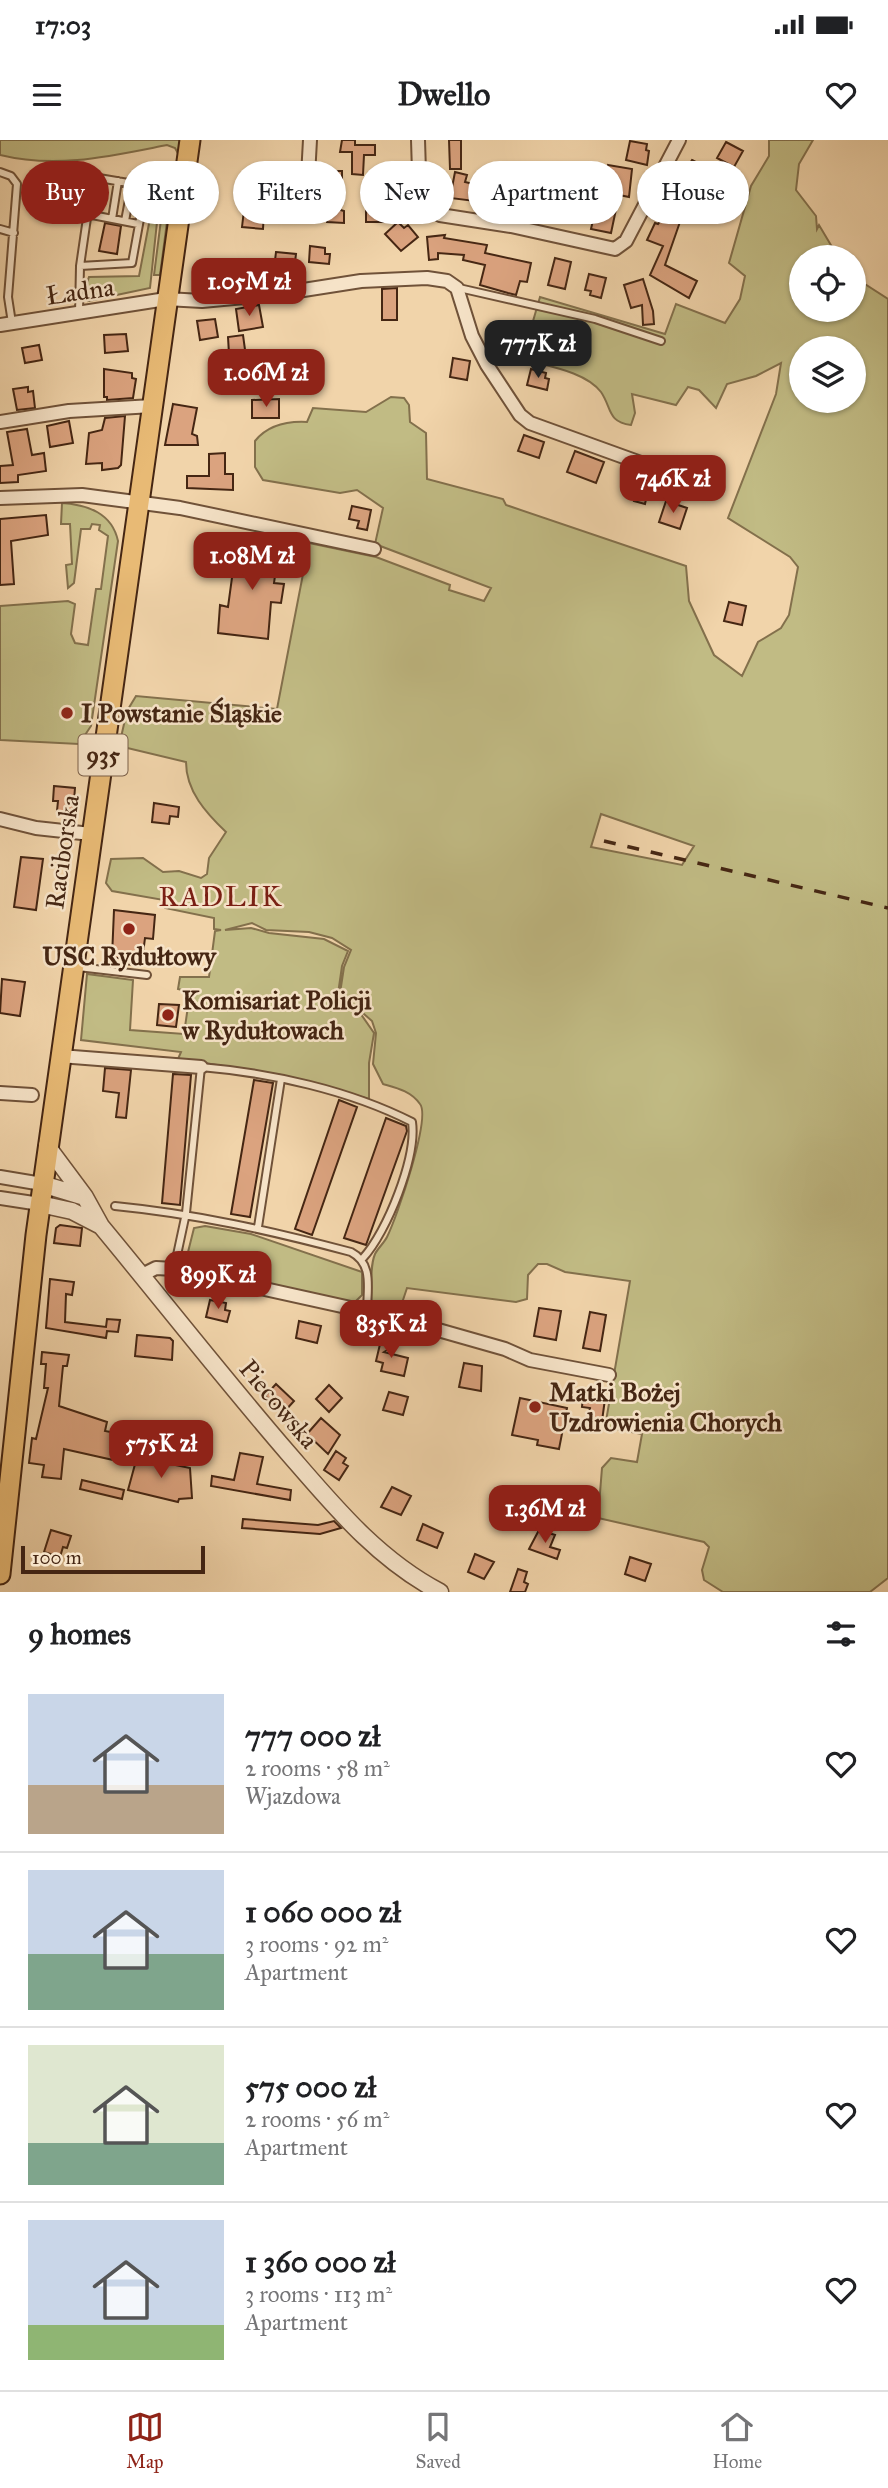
<!DOCTYPE html>
<html lang="en">
<head>
<meta charset="utf-8">
<style>
  :root { --surface:#fff; --page:#f6f6f6; --text:#202124; --muted:#757577; --line:#e0e0e0; --accent:#8f2418 }
  body { margin:0; font-family:"IM FELL Great Primer",serif; background:var(--page); color:var(--text); height:100vh; display:flex; flex-direction:column; font-size:26px; white-space:nowrap }
  * { box-sizing:border-box; margin:0 }
  p { font-size:23px; color:var(--muted) }
  .icon { flex:none; width:38px; height:38px; fill:none; stroke:currentColor; stroke-width:2; stroke-linecap:round; stroke-linejoin:round }
  .map { position:relative; height:1452px; overflow:hidden }
  .sheet { display:flex; flex-direction:column; background:var(--surface); flex:1 }
  .sheet>* { flex:none }
  .banner { position:absolute; left:21px; top:21px; width:847px; height:63px; display:flex; gap:14px }
  .buttons { position:absolute; left:789px; top:105px; display:grid; gap:14px }
  .buttons a { display:grid; place-items:center; width:77px; height:77px; border-radius:50%; background:var(--surface); box-shadow:0 2px 5px #0004; font-size:35px }
  .scale { position:absolute; left:21px; bottom:18px; width:184px; box-sizing:border-box; padding-left:7px; border:4px solid #452613; border-top:0; font-size:19px; line-height:24px; white-space:nowrap; color:#452613; -webkit-text-stroke:5px #f6e3c8; paint-order:stroke }
  .price { position:absolute; translate:-50% -60px; padding:0 16px; border-radius:14px; background:var(--accent); color:#fff; font-size:23px; line-height:46px; filter:drop-shadow(0 2px 4px #0008) }
  .price::after { content:''; position:absolute; left:50%; top:42px; width:21px; height:16px; margin-left:-10px; background:inherit; clip-path:polygon(0 0,100% 0,50% 100%) }
  .price.selected { background:#222; color:#fff }
  ul { padding:0; list-style:none }
  li { display:flex; align-items:center; gap:21px; height:175px; padding:0 28px }
  li+li { border-top:2px solid var(--line) }
  li span { display:grid; place-items:center; flex:none; width:196px; height:140px; border-radius:0px; color:#555 }
  li>.icon { margin-inline-start:auto }
  span .icon { width:84px; height:84px; fill:#fffc; stroke-width:1 }
  li b { font-size:30px }
  h2 { display:flex; justify-content:space-between; align-items:center; height:84px; padding:0 28px; font-size:30px }
  .chip { padding:0 24px; border-radius:32px; background:var(--surface); box-shadow:0 2px 5px #0004; font-size:24px; line-height:63px }
  .chip.selected { background:var(--accent); color:#fff }
  .status { display:flex; justify-content:space-between; align-items:center; height:49px; padding:0 35px; background:var(--surface); direction:ltr }
  .status svg { height:19px; fill:currentColor }
  header { display:flex; justify-content:space-between; align-items:center; height:91px; padding:0 28px; background:var(--surface); font-size:32px; font-weight:700 }
  .dock { display:flex; justify-content:space-around; align-items:center; height:98px; border-top:2px solid var(--line); background:var(--surface); font-size:19px; color:var(--muted) }
  .dock a { display:grid; justify-items:center; gap:4px }
  .dock .selected { color:var(--accent) }
  .map>svg:first-child { display:block }
  .green { fill:#c1bb84; stroke:#83704c; stroke-width:2; fill-rule:evenodd }
  .building { fill:#dba37f; stroke:#452613; stroke-width:2 }
  .lines { fill:none; stroke-linecap:round; stroke-linejoin:round }
  .service-casing { stroke:#705239; stroke-width:10 }
  .minor-casing { stroke:#705239; stroke-width:16 }
  .tertiary-casing { stroke:#705239; stroke-width:19 }
  .primary-casing { stroke:#452613; stroke-width:23 }
  .service { stroke:#f6e3c8; stroke-width:6 }
  .minor { stroke:#f6e3c8; stroke-width:12 }
  .tertiary { stroke:#f6e3c8; stroke-width:16 }
  .primary { stroke:#e8ba75; stroke-width:19 }
  .rail { stroke:#452613; stroke-width:3.5; stroke-dasharray:12 12; stroke-linecap:butt }
  .poi-dot { fill:#8f2418; stroke:#f6e3c8; stroke-width:2.5 }
  .labels { text-anchor:middle; stroke-width:5; stroke-linejoin:round; paint-order:stroke }
  .shield { fill:#f6e3c8; stroke:#7a5f49; stroke-width:2 }
  .shield-label { font-size:24px; font-weight:bold; fill:#452613 }
  .street-label { font-size:26px; fill:#452613; stroke:#f6e3c8 }
  .poi-label { font-size:26px; font-weight:bold; fill:#452613; stroke:#f6e3c8; text-anchor:start }
  .neighbourhood-label { font-size:28px; letter-spacing:2px; fill:#7a1f14; stroke:#f6e3c8 }
</style>
</head>
<body>
<div class="status"><b>17:03</b><svg viewBox="0 0 49 12"><path d="M0 12V9h3v3zM5 12V6h3v6zM10 12V3h3v9zM15 12V0h3v12zM26 1h20v11H26zM47 4h2v5h-2z"/></svg></div>
<header><svg class="icon" aria-label="menu" viewBox="0 0 24 24"><path d="M4 6h16M4 12h16M4 18h16"/></svg>Dwello<svg class="icon" aria-label="heart" viewBox="0 0 24 24"><path d="M12 20l-8-8c-3-5 5-10 8-4 3-6 11-1 8 4z"/></svg></header>
<div class="map">
<svg width="888" height="1452" viewBox="0 0 888 1452">
  <rect width="100%" height="100%" fill="#f1d4aa"/>
  <filter id="stains"><feTurbulence type="fractalNoise" baseFrequency=".00286" numOctaves="4"/><feColorMatrix values="0 0 0 0 .2 0 0 0 0 .09 0 0 0 0 .02 0 0 0 .5 -.17"/></filter>
  <radialGradient id="worn" r=".72"><stop offset=".6" stop-color="#630" stop-opacity="0"/><stop offset="1" stop-color="#630" stop-opacity=".3"/></radialGradient>
  <path class="green" d="M0,0H190L185,26L175,8L167,5C111,16 57,29 0,15Z
    M769,0H813L799,24L796,50L816,76L817,89L819,85L838,117H802V170H854V137L888,159V1438L870,1452H723L704,1440L702,1430L709,1407L704,1402L598,1378L602,1328L611,1318L637,1322L642,1294L605,1287L630,1141L565,1132L547,1124H538L528,1135L527,1159L516,1162L407,1148L399,1172L371,1168C372,1153 369,1128 375,1114C378,1108 384,1103 387,1097C397,1077 431,978 420,964C411,951 397,948 383,944L373,924L376,893L372,881L340,853L344,827L351,810L332,798L309,792L266,790L252,783L225,790L251,788L269,793L324,799L348,811L342,826L338,854L358,870L374,893L369,923V959L281,935L178,919L181,912L81,900L87,834L133,840L130,890L184,894L190,852L178,849L180,837H209L215,791L221,790L214,789V778L165,768L164,760L112,751L106,743L111,719L143,718L163,732L179,731L201,738L207,734L209,718L226,692C206,673 186,651 186,622L119,606L127,571L136,556L277,569L309,403L376,417L450,445L449,450L484,461L491,448L375,404L383,368L357,350L340,353L263,340L255,327V301C268,285 288,281 307,282L313,268L366,272L391,257L404,258L409,265L410,282L426,293L427,339L503,359L506,365L686,426L689,461L714,515L742,536L758,502L781,488L789,475L798,427L790,417L728,378L776,254L781,223L756,236L727,244L716,268L699,250L688,247L676,265L632,254L635,273L631,285C607,282 612,268 601,252C585,231 546,226 522,219L540,157L665,194L676,164L725,183L740,159L745,136L729,123L751,46L769,16ZM802,208H854V261H802ZM601,674L694,706L682,725L591,707Z
    M165,48L171,51L160,135H154Z
    M155,52L160,54L150,148L88,161L84,151L89,137L139,136Z
    M62,363C88,365 112,373 118,401L91,586L79,604L0,600V466L68,461L75,464L71,494L75,503L88,505L96,449H101L108,396L99,390L100,385L92,384L90,389H81L74,443L68,448L66,425L72,424L70,384H61Z
    M205,1086L251,1094L362,1132V1155L355,1162L333,1159L193,1125L187,1116L194,1088Z"/>
  <path class="building" d="M342,0H355V5H375V15H364L363,35L352,34V12H340Z
    M449,0H461V29H450Z
    M630,1L647,4L646,10L649,11L647,25L626,20Z
    M726,2L743,11L734,27L717,18Z
    M692,20L703,26L689,54L712,66L708,75L698,70L693,77L687,74L684,81L681,79L665,125L697,141L689,158L650,135L663,106L647,100L655,83L658,84L673,63L684,41L678,38L685,23L689,25Z
    M608,25L632,29L629,57L619,55L611,93L591,89L596,67L603,68L608,44H604Z
    M325,31H342V47L324,46Z
    M455,32L467,35L465,42L564,65L560,82L500,69L491,66L492,63L450,58Z
    M274,33L294,34L293,51L273,49Z
    M370,40H393V63H382L398,82H366V63L370,64Z
    M70,43L85,45L81,69L64,63Z
    M327,66L344,71V83L327,82Z
    M244,70L264,72L263,89L242,87Z
    M398,82L404,88L408,85L418,97L401,111L385,94Z
    M105,83L121,86L117,114L99,111Z
    M445,95L444,98L487,105L485,113L531,123L527,142L520,141L516,155L508,153L480,145L485,125L463,120L464,115L438,113V119L429,120L427,97Z
    M310,106L325,108V114H330L329,124L309,122Z
    M276,112L296,114L294,130L274,129Z
    M555,118L571,122L565,149L548,145Z
    M589,134L606,138L601,158L590,155L591,151L585,150Z
    M643,139L653,171L654,184L643,185L642,165L631,168L624,145Z
    M397,148V180H382V149Z
    M259,165L263,187L239,191L236,169Z
    M215,179L218,197L200,200L197,181Z
    M126,194L128,211L105,213L104,195Z
    M243,195L249,239H243V247L231,248L228,197Z
    M39,205L42,220L25,223L22,208Z
    M453,218L470,221L467,240L450,237Z
    M104,229L132,233V238L136,239L133,258L107,260V257H104Z
    M531,229L546,233L545,238L549,239L547,250L527,245Z
    M28,247V252L33,251L35,268L17,270L13,249Z
    M279,259V278H252V260Z
    M173,264L197,268L192,294L197,296L198,305H165Z
    M125,276L121,325L118,328L102,330V323L86,324L89,293L102,290L105,278Z
    M69,281L73,303L50,307L47,286Z
    M27,289L32,315L44,313L46,331L18,335V342L0,343V326L13,325L7,292Z
    M524,295L544,302L539,318L518,311Z
    M575,311L604,322L596,343L567,332Z
    M225,313V334H233V350L187,348V336H209V314Z
    M638,331L666,345L661,359L647,355L645,364L634,361L640,345L634,343Z
    M666,361L687,368L680,389L659,382Z
    M352,366L371,370L367,390L357,388L359,381L349,379Z
    M46,375L48,395L11,401L14,444L0,445V379Z
    M237,401L279,407L274,443L284,444L281,463L271,462L268,499L218,493L220,465L228,467Z
    M729,462L746,466L742,485L724,481Z
    M54,646L75,648L73,673L57,671L58,661H53Z
    M154,663L179,667L178,677L170,676L169,684L152,682Z
    M21,717L43,719L36,770L14,767Z
    M114,770L155,775L153,799L145,798L142,821L136,820L135,825L124,824V819L112,817Z
    M2,839L25,842L20,876L0,873Z
    M159,864L179,865L176,887L157,885Z
    M105,928L131,930L126,978L116,977L119,953L103,951Z
    M173,934L191,935L180,1065L162,1063Z
    M254,940L273,943L250,1077L231,1074Z
    M339,960L357,967L312,1095L295,1089Z
    M386,978L406,986L407,991L366,1105L344,1098Z
    M60,1085L82,1088L80,1106L54,1103L56,1088Z
    M50,1139L74,1142L72,1155L66,1154L65,1182L106,1187L107,1179L120,1180L118,1192L107,1191L106,1198L46,1188Z
    M210,1160L226,1163L225,1170L230,1171L227,1182L206,1177Z
    M539,1168L561,1171L556,1200L534,1196Z
    M590,1172L606,1175L600,1211L583,1208Z
    M299,1181L321,1186L317,1203L296,1198Z
    M137,1195L170,1198L173,1201L172,1220L135,1216Z
    M381,1200L397,1204L384,1212L408,1218L404,1236L381,1231L383,1223L376,1221Z
    M42,1212L69,1215L67,1226H63L59,1266L107,1282L105,1291L127,1295L122,1322L64,1309L61,1339L42,1337L44,1325L29,1323L32,1298L36,1299L48,1248H44L46,1224H41Z
    M464,1223L482,1226L481,1251L459,1247Z
    M276,1244L294,1261L284,1272L265,1256Z
    M329,1245L342,1258L329,1272L316,1259Z
    M389,1252L408,1257L403,1275L383,1270Z
    M583,1255L605,1259L602,1281L588,1279L590,1268L582,1267Z
    M520,1258L567,1268L559,1309L537,1305L538,1300L512,1295Z
    M321,1278L340,1295L328,1314L307,1294Z
    M336,1311L346,1318L343,1323L348,1326L339,1340L324,1330Z
    M240,1313L263,1317L257,1344L291,1350L290,1360L211,1346L212,1336L234,1340Z
    M137,1317L190,1328L192,1358L179,1359L178,1362L128,1350Z
    M82,1340L124,1350L122,1359L80,1349Z
    M392,1347L411,1356L401,1375L381,1367Z
    M243,1379L318,1385L334,1381L341,1388L320,1394L242,1388Z
    M423,1384L443,1393L437,1408L417,1400Z
    M51,1390L71,1396L67,1408L63,1407L60,1417L44,1412Z
    M539,1390L555,1395L550,1407L560,1410L557,1419L529,1409Z
    M475,1414L494,1422L484,1439L468,1432Z
    M630,1417L651,1424L645,1441L625,1434Z
    M518,1429L527,1432L524,1442L528,1444L525,1452H510Z"/>
  <g class="lines">
    <g class="service-casing">
      <path id="service" d="M0,32L11,36L17,44L8,157L12,183
        M87,74L138,84
        M112,79L118,41
        M125,81L132,44
        M0,89L14,93
        M80,126L93,37L146,46
        M459,148L595,179L661,201
        M79,173L80,126L132,123L146,46L184,27
        M78,827L147,835
        M115,1066C197,1074 272,1091 351,1112C374,1124 367,1149 367,1172
        M258,1087L281,939
        M174,1129L186,1073L201,927C271,933 349,950 412,982C417,1017 387,1092 363,1118"/>
    </g>
    <g class="minor-casing">
      <path id="minor" d="M418,0L420,63L440,75L511,86L615,109L626,101L679,0
        M306,72L310,0
        M0,185L166,159L202,161L278,154L361,141L427,138L447,141L457,148L472,196L487,225L520,275L530,283L696,343
        M0,282L69,271L152,266
        M0,358L82,355L180,368L374,409
        M0,679L36,688L91,694
        M60,916L201,927
        M0,953L32,955
        M0,1037L42,1044
        M0,1058L40,1064
        M142,1135L156,1128L174,1129L396,1178L505,1209L530,1220L609,1235"/>
    </g>
    <g class="tertiary-casing">
      <path id="tertiary" d="M47,1006L85,1057
        M42,1044L85,1057L101,1086C164,1162 224,1239 288,1313C334,1366 377,1419 440,1452
        M40,1064L72,1071L101,1086"/>
    </g>
    <g class="primary-casing">
      <path id="primary" d="M0,1434L36,1095L190,0"/>
    </g>
    <use href="#service" class="service"/>
    <use href="#minor" class="minor"/>
    <use href="#tertiary" class="tertiary"/>
    <use href="#primary" class="primary"/>
    <path class="rail" d="M604,701L888,768"/>
  </g>
  <g class="poi-dot">
    <circle cx="67" cy="573" r="7"/>
    <circle cx="129" cy="789" r="7"/>
    <circle cx="168" cy="875" r="7"/>
    <circle cx="535" cy="1267" r="7"/>
  </g>
  <g class="labels">
    <rect class="shield" x="78.5" y="594.5" width="49" height="41" rx="5"/>
    <g class="shield-label">
      <text x="103" y="623">935</text>
    </g>
    <g class="street-label">
      <text transform="translate(80 151) rotate(-8)" y="9">Ładna</text>
      <text transform="translate(62 712) rotate(-82)" y="9">Raciborska</text>
      <text transform="translate(279 1264) rotate(50)" y="9">Piecowska</text>
    </g>
    <g class="poi-label">
      <text x="81" y="582">I Powstanie Śląskie</text>
      <text x="129" y="825" text-anchor="middle">USC Rydułtowy</text>
      <text x="182" y="869">Komisariat Policji<tspan x="182" dy="30">w Rydułtowach</tspan></text>
      <text x="549" y="1261">Matki Bożej<tspan x="549" dy="30">Uzdrowienia Chorych</tspan></text>
    </g>
    <g class="neighbourhood-label">
      <text x="221" y="766">RADLIK</text>
    </g>
  </g>
  <rect width="100%" height="100%" filter="url(#stains)"/>
  <rect width="100%" height="100%" fill="url(#worn)"/>
</svg>
<div class="buttons">
<a><svg class="icon" aria-label="locate" viewBox="0 0 24 24"><circle cx="12" cy="12" r="6"/><path d="M12 2v4M12 18v4M2 12h4M18 12h4"/></svg></a>
<a><svg class="icon" aria-label="layers" viewBox="0 0 24 24"><path d="M12 4l9 5-9 5-9-5zM3 14l9 5 9-5"/></svg></a>
</div>
<div class="scale">100 m</div>
<b class="price" style="left:249px;top:178px">1.05M zł</b>
<b class="price selected" style="left:538px;top:240px">777K zł</b>
<b class="price" style="left:266px;top:269px">1.06M zł</b>
<b class="price" style="left:673px;top:375px">746K zł</b>
<b class="price" style="left:252px;top:452px">1.08M zł</b>
<b class="price" style="left:218px;top:1171px">899K zł</b>
<b class="price" style="left:391px;top:1220px">835K zł</b>
<b class="price" style="left:161px;top:1340px">575K zł</b>
<b class="price" style="left:545px;top:1405px">1.36M zł</b>
<div class="banner">
<a class="chip selected">Buy</a>
<a class="chip">Rent</a>
<a class="chip">Filters</a>
<a class="chip">New</a>
<a class="chip">Apartment</a>
<a class="chip">House</a>
</div>
</div>
<section class="sheet">
<h2>9 homes<svg class="icon" aria-label="filters" viewBox="0 0 24 24"><path d="M4 7h16M4 17h16"/><circle cx="9" cy="7" r="2"/><circle cx="15" cy="17" r="2"/></svg></h2>
<ul>
<li><span style="background:linear-gradient(#c9d6e8 65%,#b9a48a 0)"><svg class="icon" aria-label="home" viewBox="0 0 24 24"><path d="M3 11l9-7 9 7M6 9v11h12V9"/></svg></span><div><b>777 000 zł</b><p>2 rooms · 58 m²</p><p>Wjazdowa</p></div><svg class="icon" aria-label="heart" viewBox="0 0 24 24"><path d="M12 20l-8-8c-3-5 5-10 8-4 3-6 11-1 8 4z"/></svg></li>
<li><span style="background:linear-gradient(#c9d6e8 60%,#7fa58c 0)"><svg class="icon" aria-label="home" viewBox="0 0 24 24"><path d="M3 11l9-7 9 7M6 9v11h12V9"/></svg></span><div><b>1 060 000 zł</b><p>3 rooms · 92 m²</p><p>Apartment</p></div><svg class="icon" aria-label="heart" viewBox="0 0 24 24"><path d="M12 20l-8-8c-3-5 5-10 8-4 3-6 11-1 8 4z"/></svg></li>
<li><span style="background:linear-gradient(#dfe7d0 70%,#7fa58c 0)"><svg class="icon" aria-label="home" viewBox="0 0 24 24"><path d="M3 11l9-7 9 7M6 9v11h12V9"/></svg></span><div><b>575 000 zł</b><p>2 rooms · 56 m²</p><p>Apartment</p></div><svg class="icon" aria-label="heart" viewBox="0 0 24 24"><path d="M12 20l-8-8c-3-5 5-10 8-4 3-6 11-1 8 4z"/></svg></li>
<li><span style="background:linear-gradient(#c9d6e8 75%,#8fb573 0)"><svg class="icon" aria-label="home" viewBox="0 0 24 24"><path d="M3 11l9-7 9 7M6 9v11h12V9"/></svg></span><div><b>1 360 000 zł</b><p>3 rooms · 113 m²</p><p>Apartment</p></div><svg class="icon" aria-label="heart" viewBox="0 0 24 24"><path d="M12 20l-8-8c-3-5 5-10 8-4 3-6 11-1 8 4z"/></svg></li>
</ul>
</section>
<nav class="dock">
<a class="selected"><svg class="icon" aria-label="map" viewBox="0 0 24 24"><path d="M3 6l6-2 6 2 6-2v14l-6 2-6-2-6 2zM9 4v14M15 6v14"/></svg>Map</a>
<a><svg class="icon" aria-label="saved" viewBox="0 0 24 24"><path d="M7 4h10v16l-5-4-5 4z"/></svg>Saved</a>
<a><svg class="icon" aria-label="home" viewBox="0 0 24 24"><path d="M3 11l9-7 9 7M6 9v11h12V9"/></svg>Home</a>
</nav>
</body>
</html>
